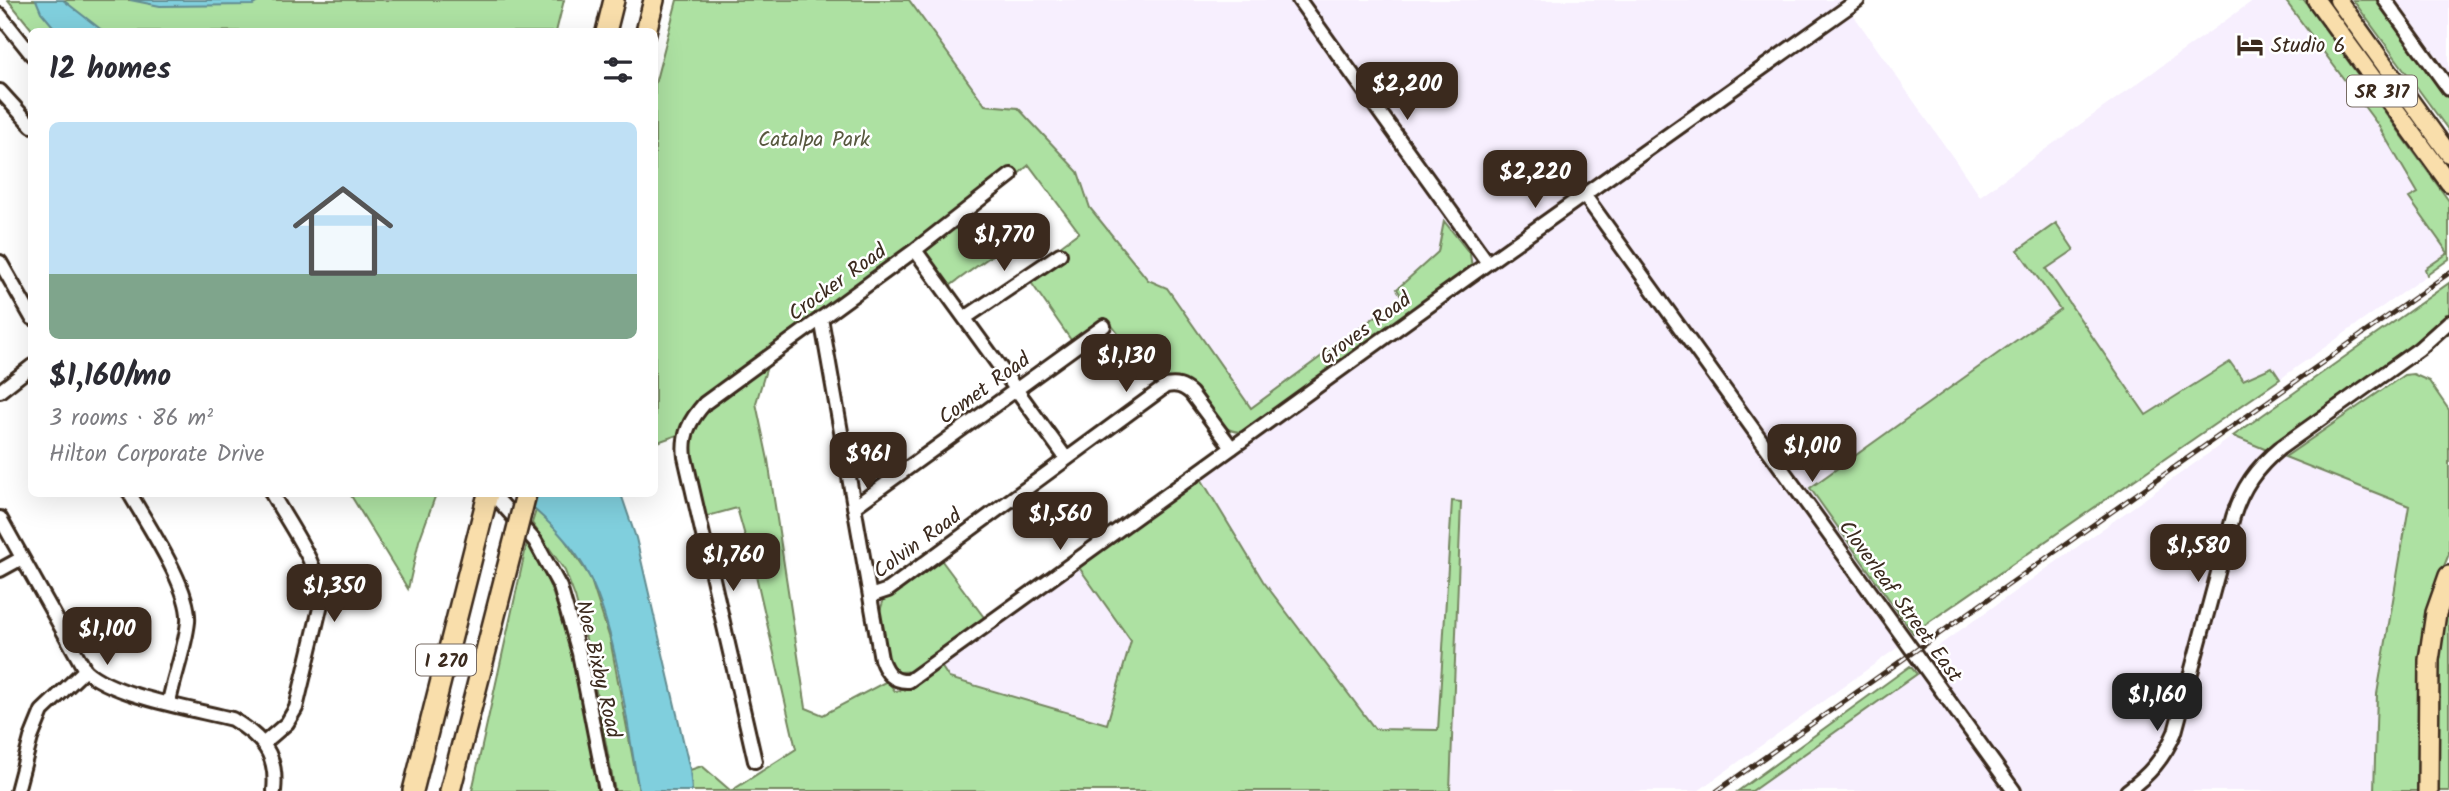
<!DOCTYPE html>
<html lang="en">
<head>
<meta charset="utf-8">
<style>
  :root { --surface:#fff; --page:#f7f7f7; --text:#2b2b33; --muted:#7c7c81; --accent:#3b2a1e }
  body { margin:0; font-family:Kalam,sans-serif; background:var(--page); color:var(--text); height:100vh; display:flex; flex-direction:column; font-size:26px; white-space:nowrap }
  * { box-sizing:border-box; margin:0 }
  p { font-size:23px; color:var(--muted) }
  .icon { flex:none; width:38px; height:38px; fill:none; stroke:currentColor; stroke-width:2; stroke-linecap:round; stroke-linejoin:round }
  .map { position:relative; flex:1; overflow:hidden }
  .side { position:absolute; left:28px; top:28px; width:630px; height:469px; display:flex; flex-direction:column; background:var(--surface); border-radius:10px; box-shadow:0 7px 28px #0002 }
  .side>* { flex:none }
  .price { position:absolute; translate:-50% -60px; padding:0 16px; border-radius:14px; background:var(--accent); color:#fff; font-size:23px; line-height:46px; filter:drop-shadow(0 2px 4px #0008) }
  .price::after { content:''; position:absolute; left:50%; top:42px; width:21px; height:16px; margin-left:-10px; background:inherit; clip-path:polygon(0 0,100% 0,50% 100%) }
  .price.current { background:#222; color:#fff }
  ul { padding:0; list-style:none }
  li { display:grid; align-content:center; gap:14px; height:371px; padding:0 21px }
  li span { display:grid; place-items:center; height:217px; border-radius:10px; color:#555 }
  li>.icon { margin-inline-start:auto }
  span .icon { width:126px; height:126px; fill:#fffc; stroke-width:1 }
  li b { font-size:30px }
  h2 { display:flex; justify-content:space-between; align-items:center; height:84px; padding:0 21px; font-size:30px }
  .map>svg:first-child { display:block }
  .built { fill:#f7effe }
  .green { fill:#ade1a2; stroke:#748660; stroke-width:2 }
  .water { fill:#80cfdd; stroke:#648d91; stroke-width:2 }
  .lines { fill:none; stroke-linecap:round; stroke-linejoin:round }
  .minor-casing { stroke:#3b2a1e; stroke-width:18 }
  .major-casing { stroke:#3b2a1e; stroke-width:21 }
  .highway-casing { stroke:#3b2a1e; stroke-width:24 }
  .minor { stroke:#fff; stroke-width:12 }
  .major { stroke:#f9deab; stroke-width:16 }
  .highway { stroke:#f9deab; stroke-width:19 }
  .rail-casing { stroke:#3b2a1e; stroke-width:5 }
  .rail { stroke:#fff; stroke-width:2.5; stroke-dasharray:8; stroke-linecap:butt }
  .highway-bridge-casing { stroke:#3b2a1e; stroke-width:24; stroke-linecap:butt }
  .highway-bridge { stroke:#f9deab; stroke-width:19 }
  .labels { text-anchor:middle; stroke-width:5; stroke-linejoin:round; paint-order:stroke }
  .shield { fill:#fff; stroke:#766a62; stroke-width:2 }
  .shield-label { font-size:19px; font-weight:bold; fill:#3b2a1e }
  .poi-label { font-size:21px; fill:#3b2a1e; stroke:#fff; text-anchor:start }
  .park-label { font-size:21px; fill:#58583f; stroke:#fff }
  .street-label { font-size:21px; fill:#3b2a1e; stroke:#fff }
</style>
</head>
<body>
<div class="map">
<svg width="2449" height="791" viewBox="0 0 2449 791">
  <rect width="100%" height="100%" fill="#fff"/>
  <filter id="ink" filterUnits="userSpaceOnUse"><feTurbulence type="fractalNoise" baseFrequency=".0143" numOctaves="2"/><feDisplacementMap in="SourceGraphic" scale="14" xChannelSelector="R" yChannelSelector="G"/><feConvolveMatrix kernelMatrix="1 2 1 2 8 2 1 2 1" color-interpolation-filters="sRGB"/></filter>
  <g filter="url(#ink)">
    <path class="built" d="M909,0H1843L1980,196L2254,0H2285L2378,125L2419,193L2409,199L2448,253L2425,269L2427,275L2280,379L2272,367L2243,380L2230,363L2146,415L2046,269L2074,250L2056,223L2018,250L2060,309L1810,488L1915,635L1698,791H1450L1461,502L1452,501L1439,731L1375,729L1263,581L1200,477L1242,433L1252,429L1470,254L1444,222L1438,252L1397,289L1402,297L1251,408L1167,288L1148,280L1090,208L1078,172L1018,108L985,105Z
      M2378,0H2449V98Z
      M2233,436L2409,506L2377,694L2374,791H1752L1917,675L1910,666Z
      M1078,566L1132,642L1107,724L949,678L941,666L991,626Z"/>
    <path class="green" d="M8,0H564L556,32L33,31Z
      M677,0H909L985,105L1018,108L1078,172L1090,208L1148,280L1167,288L1251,408L1402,297L1397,289L1438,252L1444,221L1470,254L1472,267L1252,429C1204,448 1212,360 1157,387L1108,320L1073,343L1028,278L1061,254L1056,249L1079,232L1029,165L973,212L999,250L947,288L919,251L768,363L756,403L768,460L806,708L823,715L887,681L895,691L910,689L941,666L949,678L1107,724L1131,641L1078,566L1200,477L1263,581L1375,729L1438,730L1452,501L1461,502L1450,791H692L690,770L702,766L731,791L796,749L755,571L737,508L704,517L680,434L655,443V84Z
      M2285,0H2304L2449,201V259L2427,275L2425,269L2448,253L2409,198L2418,193L2378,125Z
      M2353,0H2378L2449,98V131Z
      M2056,223L2074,250L2046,269L2146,415L2230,362L2243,380L2272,367L2280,379L1913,633L1810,488L2060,309L2018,250Z
      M2449,283V317L2267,450L2233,436Z
      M2413,374L2429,381L2449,410V554L2434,590L2423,633L2420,658V791H2374L2377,694L2409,506L2285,457L2404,375Z
      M350,494H436L419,541L408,589Z
      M536,510L556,527L590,577L610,639L639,791H615L586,639L575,597L565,571L532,523Z
      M527,543C569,601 584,720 599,791H472Z
      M939,557L986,620L916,671L899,672L889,663L879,614L884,599Z
      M2449,591V791H2433L2432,675Z
      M1910,666L1917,674L1752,791H1738Z"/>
    <path class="water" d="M36,0H63L103,31H57L41,12Z
      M130,0H261L253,5L160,6Z
      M517,494H621L636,538L690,770L692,791H639C627,726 618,637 590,578C574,544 545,518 517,494Z"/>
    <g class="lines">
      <g class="minor-casing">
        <path id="minor" d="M1299,0L1488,263
          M2385,0L2449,89
          M0,15L32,55
          M0,91L32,126
          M1585,196L2014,791
          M915,250L1066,458
          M0,262L32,318
          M821,318L881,659C886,673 893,682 909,681L1488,263L1858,0
          M965,318L1060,254
          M0,391L32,366
          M130,494C147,524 191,589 188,622C185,649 174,676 169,702
          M493,494L535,541L560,587L579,653L606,791
          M854,507L1104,326
          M0,518L85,670C113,696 193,709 232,719C262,737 278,754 274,791
          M0,570L22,558
          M870,596L888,590L1166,386C1177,384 1183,386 1191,393L1232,448
          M264,743L287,723L296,708L321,604C322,568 289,525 272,494
          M755,761L685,457C682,434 690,420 705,403L915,250L1011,175
          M17,791L31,738L42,711L85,670
          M2127,791C2149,775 2164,758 2175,732L2233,517C2242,488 2256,468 2280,448L2419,349L2449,322"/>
      </g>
      <g class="major-casing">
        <path id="major" d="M2316,0L2449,183
          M2338,0L2449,154"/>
      </g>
      <g class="highway-casing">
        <path id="highway" d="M606,32L614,0
          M646,32L654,0
          M413,791L488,494
          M450,791L511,553
          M2428,791L2429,660L2436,613L2449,576"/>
      </g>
      <use href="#minor" class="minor"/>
      <use href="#major" class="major"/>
      <use href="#highway" class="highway"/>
      <g class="rail-casing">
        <path id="rail" d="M1717,791L2449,273"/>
      </g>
      <use href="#rail" class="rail"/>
      <g class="highway-bridge-casing">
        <path id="highway-bridge" d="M511,553L526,494"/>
      </g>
      <use href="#highway-bridge" class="highway-bridge"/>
    </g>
  </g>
  <defs>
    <g id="hotel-bare" transform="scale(2.1)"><path d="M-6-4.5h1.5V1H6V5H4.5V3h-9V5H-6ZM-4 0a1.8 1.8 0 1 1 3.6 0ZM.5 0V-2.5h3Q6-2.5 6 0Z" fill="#3b2a1e" stroke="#fff" stroke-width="2.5" paint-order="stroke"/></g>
  </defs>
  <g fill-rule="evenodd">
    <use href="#hotel-bare" x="2250" y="45"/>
  </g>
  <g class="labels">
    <g class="shield">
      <rect x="2347" y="75.5" width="70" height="31" rx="5"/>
      <rect x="416" y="644.5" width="60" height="31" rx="5"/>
    </g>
    <g class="shield-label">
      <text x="2382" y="98">SR 317</text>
      <text x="446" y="667">I 270</text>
    </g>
    <g class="poi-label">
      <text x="2271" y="52">Studio 6</text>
    </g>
    <g class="park-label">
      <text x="814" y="146">Catalpa Park</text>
    </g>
    <g class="street-label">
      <text transform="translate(837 282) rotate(-36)" y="7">Crocker Road</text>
      <text transform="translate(1365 328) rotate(-36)" y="7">Groves Road</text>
      <text transform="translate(984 388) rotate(-36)" y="7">Comet Road</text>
      <text transform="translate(917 543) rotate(-36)" y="7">Colvin Road</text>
      <text transform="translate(1901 601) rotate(54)" y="7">Cloverleaf Street East</text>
      <text transform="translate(599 669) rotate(77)" y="7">Noe Bixby Road</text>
    </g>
  </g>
</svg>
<b class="price" style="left:1407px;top:122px">$2,200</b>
<b class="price" style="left:1535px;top:210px">$2,220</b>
<b class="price" style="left:1004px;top:273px">$1,770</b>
<b class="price" style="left:1126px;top:394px">$1,130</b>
<b class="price" style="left:1812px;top:484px">$1,010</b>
<b class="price" style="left:868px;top:492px">$961</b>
<b class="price" style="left:1060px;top:552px">$1,560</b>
<b class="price" style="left:2198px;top:584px">$1,580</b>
<b class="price" style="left:733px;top:593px">$1,760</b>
<b class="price" style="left:334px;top:624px">$1,350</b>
<b class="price" style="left:107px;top:667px">$1,100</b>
<b class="price current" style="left:2157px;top:733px">$1,160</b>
<section class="side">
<h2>12 homes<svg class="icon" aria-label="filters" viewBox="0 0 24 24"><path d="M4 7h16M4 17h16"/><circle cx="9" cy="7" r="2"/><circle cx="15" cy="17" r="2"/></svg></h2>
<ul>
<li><span style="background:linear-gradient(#bfe0f5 70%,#7fa58c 0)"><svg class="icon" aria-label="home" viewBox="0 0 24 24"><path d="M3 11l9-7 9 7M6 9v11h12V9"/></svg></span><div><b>$1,160/mo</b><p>3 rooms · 86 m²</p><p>Hilton Corporate Drive</p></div></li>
</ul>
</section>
</div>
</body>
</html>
